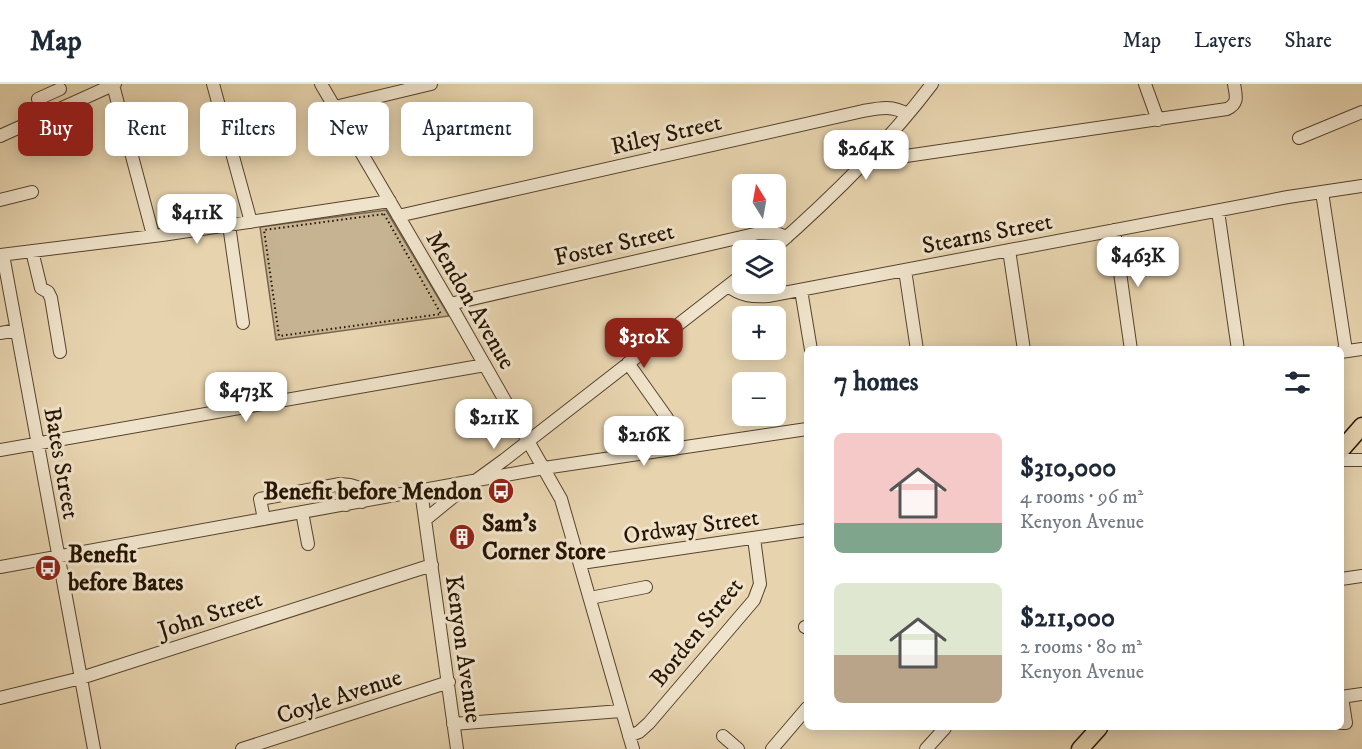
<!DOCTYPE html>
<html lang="en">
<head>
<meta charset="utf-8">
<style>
  :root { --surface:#fff; --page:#f2f2f3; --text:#1f2937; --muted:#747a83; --line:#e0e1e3; --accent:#8f2418 }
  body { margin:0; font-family:"IM FELL DW Pica",serif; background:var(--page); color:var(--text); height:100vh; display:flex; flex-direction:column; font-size:22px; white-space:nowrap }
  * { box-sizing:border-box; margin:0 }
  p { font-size:20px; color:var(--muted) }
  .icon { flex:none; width:33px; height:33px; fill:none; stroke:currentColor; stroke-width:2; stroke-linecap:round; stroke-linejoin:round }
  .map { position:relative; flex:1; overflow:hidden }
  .drawer { position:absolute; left:804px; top:262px; width:540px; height:384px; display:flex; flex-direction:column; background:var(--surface); border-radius:9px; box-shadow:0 3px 15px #0003 }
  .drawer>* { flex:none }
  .hud { position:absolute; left:18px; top:18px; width:570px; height:54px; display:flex; gap:12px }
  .needle { width:39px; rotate:349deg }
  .controls { position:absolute; left:732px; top:90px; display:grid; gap:12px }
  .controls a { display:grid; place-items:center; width:54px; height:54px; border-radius:9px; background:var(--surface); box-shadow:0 3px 15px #0003; font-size:30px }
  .price { position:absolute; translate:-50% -51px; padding:0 14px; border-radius:12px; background:#fff; color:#222; font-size:20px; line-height:39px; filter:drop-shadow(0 2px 3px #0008) }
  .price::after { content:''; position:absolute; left:50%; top:36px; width:18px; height:14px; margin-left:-9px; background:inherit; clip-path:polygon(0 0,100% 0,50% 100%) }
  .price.active { background:var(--accent); color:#fff }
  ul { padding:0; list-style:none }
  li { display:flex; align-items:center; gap:18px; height:150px; padding:0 30px }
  li span { display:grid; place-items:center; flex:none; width:168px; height:120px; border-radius:9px; color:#555 }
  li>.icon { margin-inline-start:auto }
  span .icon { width:72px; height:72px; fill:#fffc; stroke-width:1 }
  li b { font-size:26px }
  h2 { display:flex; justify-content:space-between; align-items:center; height:72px; padding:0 30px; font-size:26px }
  .chip { padding:0 21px; border-radius:9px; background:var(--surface); box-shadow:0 3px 15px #0003; font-size:21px; line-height:54px }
  .chip.active { background:var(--accent); color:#fff }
  header { display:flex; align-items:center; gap:36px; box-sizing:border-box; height:84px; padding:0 30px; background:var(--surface); border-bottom:2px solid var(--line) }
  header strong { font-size:28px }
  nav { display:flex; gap:33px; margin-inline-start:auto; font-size:21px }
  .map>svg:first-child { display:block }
  .green { fill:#c6b392; stroke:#76634a; stroke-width:1.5 }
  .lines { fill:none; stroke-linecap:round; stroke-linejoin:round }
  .minor-casing { stroke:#56432d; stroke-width:14 }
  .major-casing { stroke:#251302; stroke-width:19 }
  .path { stroke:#251302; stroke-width:2; stroke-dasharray:1.5 3; stroke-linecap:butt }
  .minor { stroke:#efe3cb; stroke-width:12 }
  .major { stroke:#e7d4af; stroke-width:16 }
  .labels { text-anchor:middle; stroke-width:6; stroke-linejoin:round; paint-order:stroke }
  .street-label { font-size:24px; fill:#251302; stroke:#efe3cb }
  .poi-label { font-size:24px; font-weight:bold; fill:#251302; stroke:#efe3cb; text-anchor:start }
</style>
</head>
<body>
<header>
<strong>Map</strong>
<nav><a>Map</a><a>Layers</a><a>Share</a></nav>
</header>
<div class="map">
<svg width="1362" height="665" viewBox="0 0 1362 665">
  <rect width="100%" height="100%" fill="#e7d4af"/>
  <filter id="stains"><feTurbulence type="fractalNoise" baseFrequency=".00333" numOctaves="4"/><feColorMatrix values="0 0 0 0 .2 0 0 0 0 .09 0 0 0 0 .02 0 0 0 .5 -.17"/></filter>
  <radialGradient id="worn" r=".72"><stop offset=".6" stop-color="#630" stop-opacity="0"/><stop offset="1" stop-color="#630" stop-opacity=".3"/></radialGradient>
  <path class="green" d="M386,126L449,232L276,256L260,143Z"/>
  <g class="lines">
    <g class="minor-casing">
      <path id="minor" d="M213,0L251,138
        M321,0L450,220L561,415L633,665
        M1145,0L1158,36
        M113,1L153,151
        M335,23L431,0
        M45,32L38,15L60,5
        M0,52L115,0
        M1299,54L1362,28
        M874,66L888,72H906L1227,25C1239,19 1236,12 1234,0
        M1322,108L1346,267
        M0,116L32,108
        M1218,127L1238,266
        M398,132L863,27C880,24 892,21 907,30
        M229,141L243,239
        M1114,146L1131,266
        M772,166C829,116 886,61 932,0
        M1009,166L1024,266
        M32,167L41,204L48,208L51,214L60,268
        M0,171L162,151L390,117
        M3,171L94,665
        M905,186L917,266
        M728,202C741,212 752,213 768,212L1288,113L1362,102
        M801,206L811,266
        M450,220L759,149L779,150L787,153
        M0,249L17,246
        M1341,268L1362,265
        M628,279L667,334L670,349L679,363
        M0,366L485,281
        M1341,376H1362
        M340,400L350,401L360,404L362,418
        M421,407L457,665
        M302,428L308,460
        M264,435L260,415L340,400L346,421
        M426,435L453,413L504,376L742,191
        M581,479L807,446
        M0,483L544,384L807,345
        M1341,495L1362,492
        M590,514L646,503
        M805,543L807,544
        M1341,613L1362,610
        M0,614L81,594L432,481
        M1341,639H1346L1342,613
        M453,640L621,627
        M629,652L639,648L649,639L754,516L760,500L754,454
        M723,652L738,665
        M242,665L449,598
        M772,665L807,624
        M926,665L945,644"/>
    </g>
    <g class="major-casing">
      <path id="major" d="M1341,366L1362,342
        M1080,665L1099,644"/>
    </g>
    <path class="path" d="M384,130L441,230L279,252L264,146Z"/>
    <use href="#minor" class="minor"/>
    <use href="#major" class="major"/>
  </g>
  <defs>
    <g id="bus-disc" transform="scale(1.35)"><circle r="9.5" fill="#8f2418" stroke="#efe3cb"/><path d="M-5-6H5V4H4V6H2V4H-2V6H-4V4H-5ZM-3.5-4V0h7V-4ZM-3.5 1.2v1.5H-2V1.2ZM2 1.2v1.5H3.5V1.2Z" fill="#fff"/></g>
    <g id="building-disc" transform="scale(1.35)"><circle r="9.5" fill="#8f2418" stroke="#efe3cb"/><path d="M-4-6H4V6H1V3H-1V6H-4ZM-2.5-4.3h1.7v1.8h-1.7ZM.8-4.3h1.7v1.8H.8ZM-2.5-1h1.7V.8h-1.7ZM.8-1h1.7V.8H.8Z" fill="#fff"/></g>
  </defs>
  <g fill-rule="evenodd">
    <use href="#bus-disc" x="501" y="407"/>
    <use href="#building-disc" x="462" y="453"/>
    <use href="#bus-disc" x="48" y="484"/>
  </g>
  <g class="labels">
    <g class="street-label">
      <text transform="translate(666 50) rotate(-13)" y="8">Riley Street</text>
      <text transform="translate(987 149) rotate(-11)" y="8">Stearns Street</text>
      <text transform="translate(614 160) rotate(-13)" y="8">Foster Street</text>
      <text transform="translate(471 216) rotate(60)" y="8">Mendon Avenue</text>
      <text transform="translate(62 379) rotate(80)" y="8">Bates Street</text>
      <text transform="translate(691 442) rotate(-8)" y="8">Ordway Street</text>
      <text transform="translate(210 530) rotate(-18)" y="8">John Street</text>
      <text transform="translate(696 548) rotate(-51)" y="8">Borden Street</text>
      <text transform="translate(464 565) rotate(82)" y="8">Kenyon Avenue</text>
      <text transform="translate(339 612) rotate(-18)" y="8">Coyle Avenue</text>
    </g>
    <g class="poi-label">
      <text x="482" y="415" text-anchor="end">Benefit before Mendon</text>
      <text x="482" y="447">Sam's<tspan x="482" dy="28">Corner Store</tspan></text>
      <text x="68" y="478">Benefit<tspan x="68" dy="28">before Bates</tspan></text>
    </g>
  </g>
  <rect width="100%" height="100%" filter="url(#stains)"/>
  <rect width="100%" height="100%" fill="url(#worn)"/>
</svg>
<div class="controls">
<a><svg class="needle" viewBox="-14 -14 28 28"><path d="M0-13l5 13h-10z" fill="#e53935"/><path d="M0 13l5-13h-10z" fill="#747a83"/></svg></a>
<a><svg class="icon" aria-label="layers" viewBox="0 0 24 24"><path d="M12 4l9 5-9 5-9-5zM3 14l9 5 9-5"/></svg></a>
<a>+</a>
<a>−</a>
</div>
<b class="price" style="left:866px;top:97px">$264K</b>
<b class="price" style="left:197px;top:161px">$411K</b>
<b class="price" style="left:1138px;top:204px">$463K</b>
<b class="price active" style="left:644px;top:285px">$310K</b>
<b class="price" style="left:246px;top:339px">$473K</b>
<b class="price" style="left:494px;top:366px">$211K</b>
<b class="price" style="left:644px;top:383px">$216K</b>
<div class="hud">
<a class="chip active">Buy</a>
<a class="chip">Rent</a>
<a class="chip">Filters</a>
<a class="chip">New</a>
<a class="chip">Apartment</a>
</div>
<section class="drawer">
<h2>7 homes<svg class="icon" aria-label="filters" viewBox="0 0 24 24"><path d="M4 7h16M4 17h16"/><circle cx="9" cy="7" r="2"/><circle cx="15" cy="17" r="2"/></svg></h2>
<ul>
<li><span style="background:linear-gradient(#f6c9c9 75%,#7fa58c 0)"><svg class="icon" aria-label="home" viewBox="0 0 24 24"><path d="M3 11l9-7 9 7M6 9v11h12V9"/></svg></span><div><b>$310,000</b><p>4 rooms · 96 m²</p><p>Kenyon Avenue</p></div></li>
<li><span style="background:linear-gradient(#dfe7d0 60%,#b9a48a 0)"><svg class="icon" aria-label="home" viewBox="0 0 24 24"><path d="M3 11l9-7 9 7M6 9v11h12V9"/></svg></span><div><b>$211,000</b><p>2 rooms · 80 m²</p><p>Kenyon Avenue</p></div></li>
</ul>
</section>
</div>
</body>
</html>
